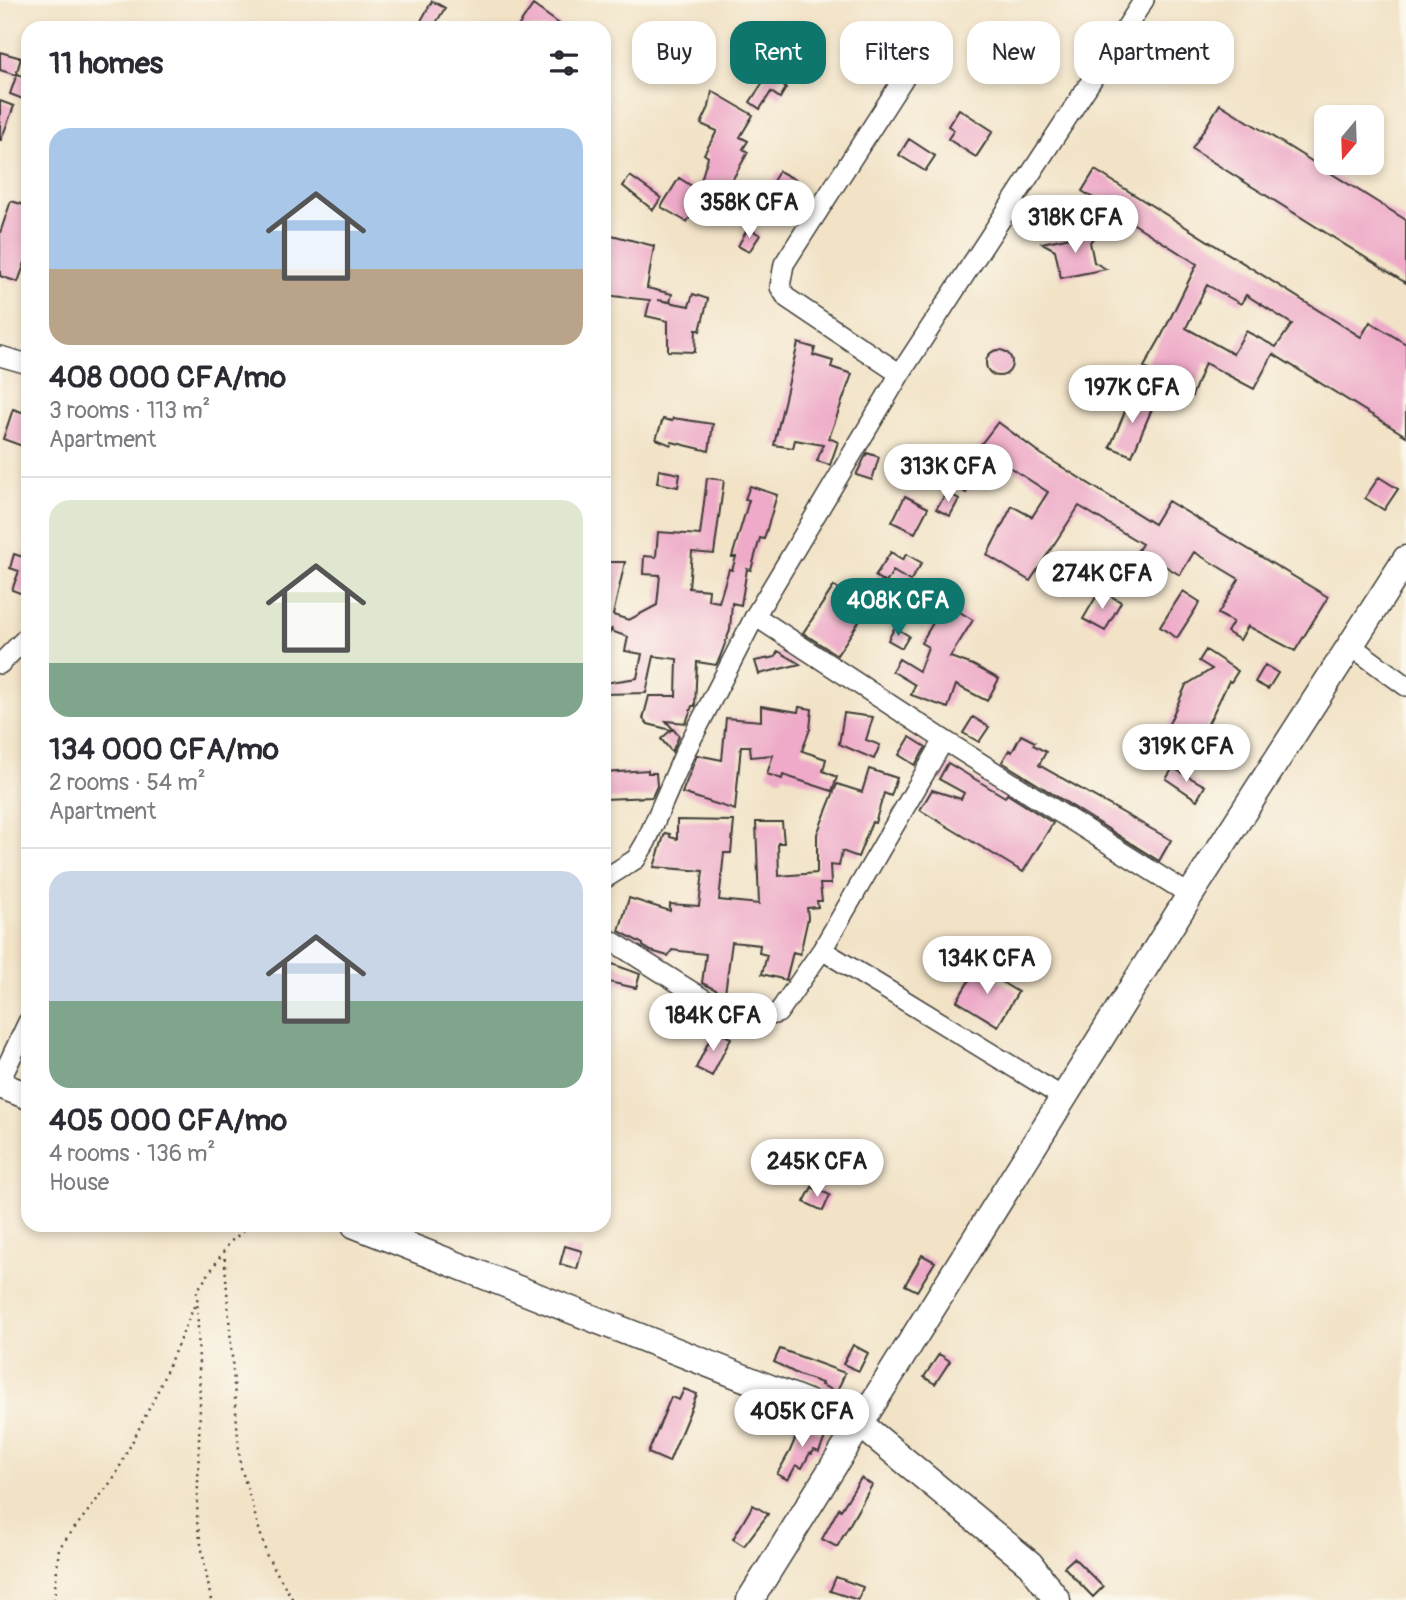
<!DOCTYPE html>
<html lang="en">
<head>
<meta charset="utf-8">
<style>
  :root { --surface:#fff; --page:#f2f2f3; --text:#2b2b33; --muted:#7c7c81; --line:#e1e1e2; --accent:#0f766e }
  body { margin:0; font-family:Pangolin,sans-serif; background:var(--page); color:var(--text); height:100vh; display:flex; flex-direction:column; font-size:26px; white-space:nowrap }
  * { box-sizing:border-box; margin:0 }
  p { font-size:23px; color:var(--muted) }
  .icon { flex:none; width:38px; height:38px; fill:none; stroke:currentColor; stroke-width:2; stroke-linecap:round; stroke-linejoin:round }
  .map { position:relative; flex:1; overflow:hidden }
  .details { position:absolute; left:21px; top:21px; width:590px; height:1211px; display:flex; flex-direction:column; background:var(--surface); border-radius:21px; box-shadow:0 4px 10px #0003 }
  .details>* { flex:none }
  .banner { position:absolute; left:632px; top:21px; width:665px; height:63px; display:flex; gap:14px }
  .needle { width:46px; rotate:199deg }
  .fabs { position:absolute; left:1314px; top:105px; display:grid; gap:14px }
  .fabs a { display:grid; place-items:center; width:70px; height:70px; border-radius:14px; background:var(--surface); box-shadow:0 4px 10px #0003; font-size:35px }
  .price { position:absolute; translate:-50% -60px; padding:0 16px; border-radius:24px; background:#fff; color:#222; font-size:23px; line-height:46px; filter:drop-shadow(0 2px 4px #0008) }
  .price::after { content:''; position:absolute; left:50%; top:42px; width:21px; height:16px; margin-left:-10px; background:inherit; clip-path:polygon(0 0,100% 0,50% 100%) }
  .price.current { background:var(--accent); color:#fff }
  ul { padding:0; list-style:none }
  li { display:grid; align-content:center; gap:14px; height:371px; padding:0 28px }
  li+li { border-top:2px solid var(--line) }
  li span { display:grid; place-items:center; height:217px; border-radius:21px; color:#555 }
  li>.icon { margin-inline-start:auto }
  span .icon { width:126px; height:126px; fill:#fffc; stroke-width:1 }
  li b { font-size:30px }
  h2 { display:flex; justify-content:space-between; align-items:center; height:84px; padding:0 28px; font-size:30px }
  .tag { padding:0 24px; border-radius:21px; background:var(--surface); box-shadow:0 4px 10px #0003; font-size:24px; line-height:63px }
  .tag.current { background:var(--accent); color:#fff }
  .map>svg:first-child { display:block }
  .building { fill:#eeaac8; fill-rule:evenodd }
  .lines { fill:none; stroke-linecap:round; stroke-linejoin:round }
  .street-casing { stroke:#3c3a36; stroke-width:22 }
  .secondary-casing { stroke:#3c3a36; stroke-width:29 }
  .path { stroke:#3c3a36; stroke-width:2.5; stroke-dasharray:2 5; stroke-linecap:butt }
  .street { stroke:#fff; stroke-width:19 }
  .secondary { stroke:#fff; stroke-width:26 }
</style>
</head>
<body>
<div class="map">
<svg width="1406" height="1600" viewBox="0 0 1406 1600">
  <rect width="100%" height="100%" fill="#fbf7ec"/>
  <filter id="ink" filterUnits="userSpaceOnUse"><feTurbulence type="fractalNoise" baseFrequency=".0143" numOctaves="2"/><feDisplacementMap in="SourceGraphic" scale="14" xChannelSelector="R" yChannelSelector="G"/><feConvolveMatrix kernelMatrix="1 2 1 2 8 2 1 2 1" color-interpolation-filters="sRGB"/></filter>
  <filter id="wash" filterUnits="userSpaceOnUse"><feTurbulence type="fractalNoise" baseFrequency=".00686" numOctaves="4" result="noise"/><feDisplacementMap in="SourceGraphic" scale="28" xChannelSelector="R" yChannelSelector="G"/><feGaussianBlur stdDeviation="1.57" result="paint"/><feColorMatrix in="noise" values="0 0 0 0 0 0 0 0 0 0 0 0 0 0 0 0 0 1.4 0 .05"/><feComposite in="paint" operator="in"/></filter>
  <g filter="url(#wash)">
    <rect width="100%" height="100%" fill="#f2e3c7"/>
    <g id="blocks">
      <path class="building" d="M432,1L445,8L433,28H417Z
        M533,5L565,28H517Z
        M774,39L796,53L778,82L786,88L780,98L771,92L760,109L750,102L767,76L760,72L772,53L767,50Z
        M0,52L21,58L16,75L0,70Z
        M17,74L28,78V101L10,94Z
        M712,91L753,115L740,137L748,141L743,149L748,152L720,202L704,194L687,222L661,207L679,178L698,190L708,157L704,154L717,131L701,124L709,107Z
        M0,101L14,106L1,140H0Z
        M1220,104L1406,220V283L1192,149Z
        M959,109L993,131L976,157L948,139L954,130L948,126Z
        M909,139L935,156L925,171L899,155Z
        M1095,170L1361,337L1370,322L1406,344V436L1273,354L1254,389L1205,363L1192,396L1144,367L1161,337L1197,264L1082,191ZM1207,285L1241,304L1246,295L1292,324L1276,347L1246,331L1233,354L1186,328Z
        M779,171L796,180L789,192L772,183Z
        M630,176L661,198L653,210L623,186Z
        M11,201L28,206V254L18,282L0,276V233Z
        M748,228L760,235L749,252L738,246Z
        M1099,231L1090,242L1094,262L1106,269L1061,278L1055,250L1042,243Z
        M604,233L654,246L647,288L672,294L670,302L658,300L689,306L693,294L708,299L700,331L696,329L695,352L668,351V321L646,316L650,300L604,295Z
        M798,343L815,348L813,355L833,361L831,367L852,374L829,438L838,442L830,465L817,461L823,445L795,440L793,448L774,445Z
        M986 363a13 13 0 1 1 26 0a13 13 0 1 1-26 0Z
        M1132,395L1154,404L1132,456L1110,447Z
        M13,409L28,414V448L3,439Z
        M673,418L713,424L709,451L672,442L671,445L656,439L663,419L672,421Z
        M998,422L1041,454L1154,524L1168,501L1328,597L1295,651L1248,626L1240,640L1227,632L1233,622L1218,614L1239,579L1194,552L1180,575L1138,550L1142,544L1079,506L1030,581L987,555L1012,506L1032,517L1048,492L1000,461L988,457L966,493L956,487L977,452H975Z
        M867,453L879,457L872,480L856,475Z
        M659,470L680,474L678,487L657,483Z
        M1379,477L1398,489L1384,510L1365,498Z
        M707,478L724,480L714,554L692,552L689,588L709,590L708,600L719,602L729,569L732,570L736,557H732L749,500L745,499L750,486L777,495L764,539L760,538L751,570L747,569L741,605L732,603L730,630L720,657L716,665L697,662L695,706H692L686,723L666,721L679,736L672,752L661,739L671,730L648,724L643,719L649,696H676L677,659L654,656L646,693L604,694V683L637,678L642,654L625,651L628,637L611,631L612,628L609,634L604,633V562H625L613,615L629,620L657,605L660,575L643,574L644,556L656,557L658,532L700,535Z
        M947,492L959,499L950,516L936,509Z
        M905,496L928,508L915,533L892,522Z
        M26,550L28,551V596L12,590L19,571L10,568L14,554L23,557Z
        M891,552L903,560L906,554L922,563L910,581L893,571L886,583L875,576Z
        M834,586L868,608L837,655L803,633Z
        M1100,590L1121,602L1105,631L1083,619Z
        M1183,591L1200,602L1177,638L1160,627Z
        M945,603L973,620L950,657L973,665L999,679L987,701L956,685L948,708L911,695L915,685L892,671L899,659L919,671L928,647L921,643Z
        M895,627L909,636L902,648L888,640Z
        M1206,650L1238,671L1231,682L1229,681L1200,740L1178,744L1168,726L1186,685L1212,669L1199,661Z
        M778,651L800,664L759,674L755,661L775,657Z
        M1265,665L1278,673L1268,689L1255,682Z
        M761,706L798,712L799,707L812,709L810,729L802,751L826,759L823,771L837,777L832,791L783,775L782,779L767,774L773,755L751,757L750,746H741L735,810L682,793L697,755L722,760L726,718L761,721Z
        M844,713L873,717L866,740L880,745L874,759L839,744Z
        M973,717L989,727L979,742L963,733Z
        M1021,735L1035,742L1033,745L1046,752L1039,765L1171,840L1159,861L1002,762L1009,750L1012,752Z
        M910,737L926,747L915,765L899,755Z
        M948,763L1005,797L1007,794L1053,823L1023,872L920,810L932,790L961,799L964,793L939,779Z
        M1173,768L1205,786L1197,800L1166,779Z
        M869,769L897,778L891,796L884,793L875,823L872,822L858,857L842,851L839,866L830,865L831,884H820L822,901H817L818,907L807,908L808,918L800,954L793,952L786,980L762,974L767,955L759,953L760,945L732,942L725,993L718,991L702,983L706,954L672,950L668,956L651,951L643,946V944L619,931L629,898L670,911V904L699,906L703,871L654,867L665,833L670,834V837L677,839V820L734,821L731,853H724L719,900L759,904L756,822H782L784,843H778L779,876L817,873V834L837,784L862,792Z
        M648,770V773H656L657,786L652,797L604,799V773Z
        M604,961L640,974L636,988L604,981Z
        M977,967L1018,992L998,1026L957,1001Z
        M714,1030L731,1038L712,1076L696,1068Z
        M812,1187L830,1195L823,1211L804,1202Z
        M565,1246L582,1251L577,1269L560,1264Z
        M922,1255L935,1262L917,1291L905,1285Z
        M853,1345L868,1353L859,1371L843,1364Z
        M780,1349L845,1373L837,1392L821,1385L822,1383L799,1375L774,1362Z
        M939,1354L950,1361L935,1384L924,1377Z
        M684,1389L697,1394L669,1462L648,1453L671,1397L679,1400Z
        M804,1418L810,1421L814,1430L826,1435L819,1452L814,1450L812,1454L810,1453L802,1468L796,1465L788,1480L777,1474L790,1451Z
        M861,1478L872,1485L837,1547L822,1539L839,1508L841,1510Z
        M753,1505L768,1514L744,1546L733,1539Z
        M1074,1558L1103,1587L1093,1597L1064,1567Z
        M836,1577L863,1587L858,1600L830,1591Z"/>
    </g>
  </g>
  <g filter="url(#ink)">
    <use href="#blocks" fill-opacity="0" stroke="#3c3a36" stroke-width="2"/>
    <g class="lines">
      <g class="street-casing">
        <path id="street" d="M0,356L28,364
          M900,374L787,298L780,287L784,264L927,42
          M755,616L944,740L1190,895
          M1350,645L1406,686
          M0,664L28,636
          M604,879L636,859L646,842L686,750L755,616L900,374L1144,0
          M604,936L718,1008C743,1020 752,1021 778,1013L822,950L944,740
          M822,950L1064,1098
          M0,1081L28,1022"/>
      </g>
      <g class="secondary-casing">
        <path id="secondary" d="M0,1085L28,1096
          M355,1225L859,1423L1030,1564L1057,1600
          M750,1600L1190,895L1406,559"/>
      </g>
      <path class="path" d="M224,1251L240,1464L267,1556L293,1600
        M54,1600L59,1548L114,1478L156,1395L196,1302
        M211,1600L197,1522L200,1403L197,1291L230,1242L251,1225"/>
      <use href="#street" class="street"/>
      <use href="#secondary" class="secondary"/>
    </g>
  </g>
</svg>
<div class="fabs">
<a><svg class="needle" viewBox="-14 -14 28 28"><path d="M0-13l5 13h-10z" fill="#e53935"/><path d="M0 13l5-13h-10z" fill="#7c7c81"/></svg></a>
</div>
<b class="price" style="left:749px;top:240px">358K CFA</b>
<b class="price" style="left:1075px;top:255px">318K CFA</b>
<b class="price" style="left:1132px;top:425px">197K CFA</b>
<b class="price" style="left:948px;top:504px">313K CFA</b>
<b class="price" style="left:1102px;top:611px">274K CFA</b>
<b class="price current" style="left:898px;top:638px">408K CFA</b>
<b class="price" style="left:1186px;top:784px">319K CFA</b>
<b class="price" style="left:987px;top:996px">134K CFA</b>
<b class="price" style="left:713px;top:1053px">184K CFA</b>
<b class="price" style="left:817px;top:1199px">245K CFA</b>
<b class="price" style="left:802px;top:1449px">405K CFA</b>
<div class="banner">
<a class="tag">Buy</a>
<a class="tag current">Rent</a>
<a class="tag">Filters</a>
<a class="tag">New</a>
<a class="tag">Apartment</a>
</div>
<section class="details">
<h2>11 homes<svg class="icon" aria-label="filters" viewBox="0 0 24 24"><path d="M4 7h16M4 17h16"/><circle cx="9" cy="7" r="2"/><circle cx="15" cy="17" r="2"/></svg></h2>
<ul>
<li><span style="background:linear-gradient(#a9c7e8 65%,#b9a48a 0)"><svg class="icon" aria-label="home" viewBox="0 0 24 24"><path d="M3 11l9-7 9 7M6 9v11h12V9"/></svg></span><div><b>408 000 CFA/mo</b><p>3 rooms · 113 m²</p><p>Apartment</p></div></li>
<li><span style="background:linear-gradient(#dfe7d0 75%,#7fa58c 0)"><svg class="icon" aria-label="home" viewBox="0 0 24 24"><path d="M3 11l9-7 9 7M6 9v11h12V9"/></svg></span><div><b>134 000 CFA/mo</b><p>2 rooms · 54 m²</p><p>Apartment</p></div></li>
<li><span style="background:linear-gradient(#c9d6e8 60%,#7fa58c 0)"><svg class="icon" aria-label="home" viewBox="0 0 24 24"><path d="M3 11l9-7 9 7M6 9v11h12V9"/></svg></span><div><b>405 000 CFA/mo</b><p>4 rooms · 136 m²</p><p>House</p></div></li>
</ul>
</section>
</div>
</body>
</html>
